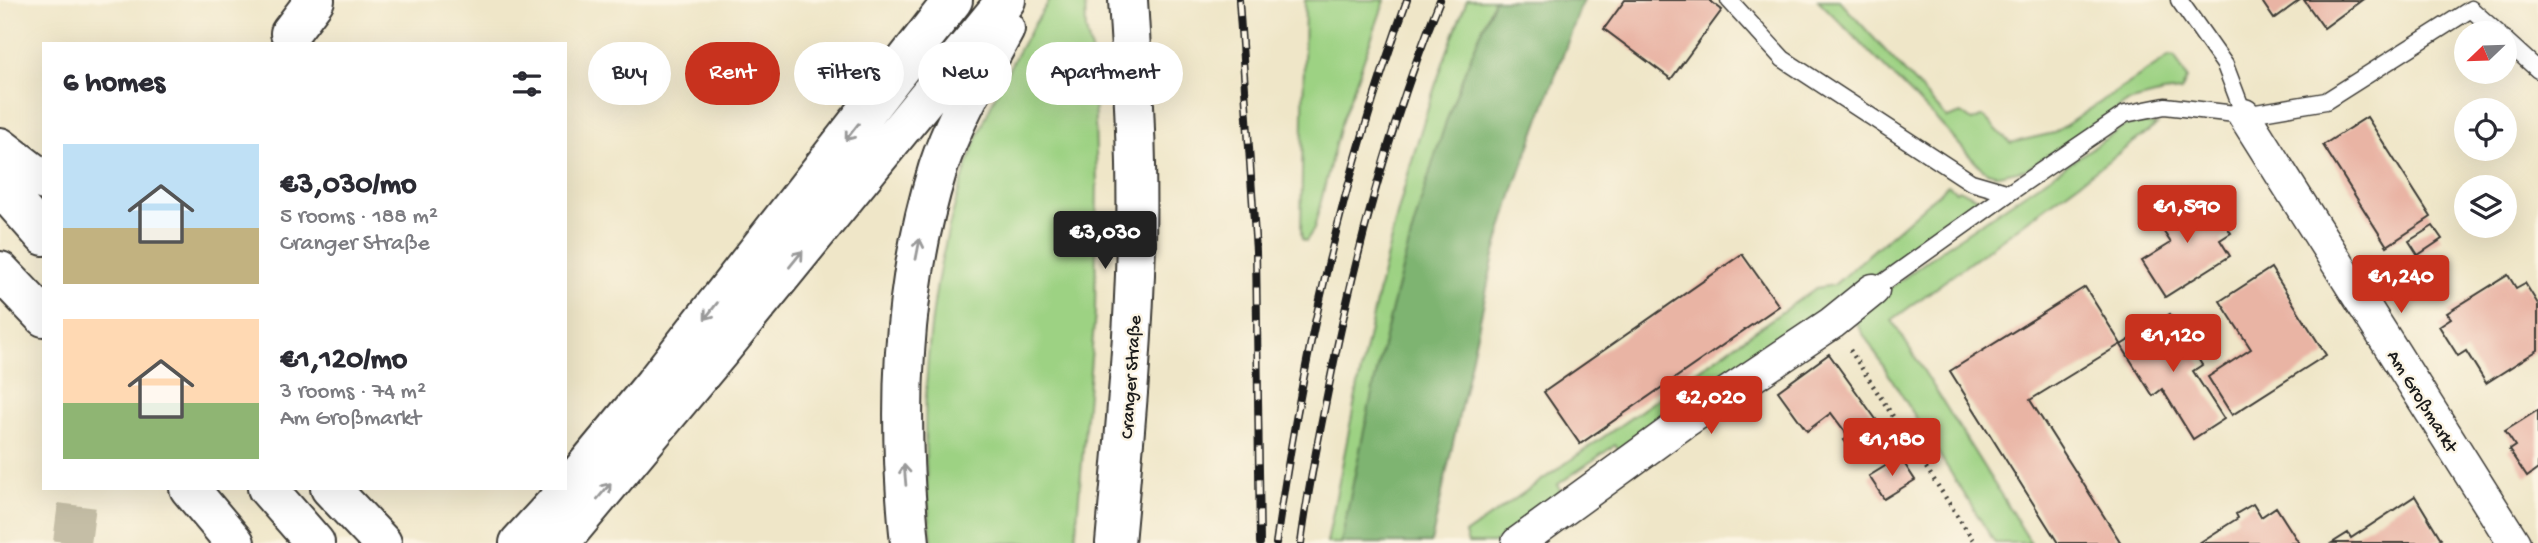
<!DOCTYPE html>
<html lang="en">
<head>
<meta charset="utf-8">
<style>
  :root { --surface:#fff; --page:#f7f7f7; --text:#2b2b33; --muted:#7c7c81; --accent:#c8321e }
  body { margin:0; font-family:"Gochi Hand",sans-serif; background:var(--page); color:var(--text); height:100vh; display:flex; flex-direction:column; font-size:26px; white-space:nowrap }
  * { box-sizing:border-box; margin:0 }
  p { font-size:23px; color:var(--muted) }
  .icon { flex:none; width:38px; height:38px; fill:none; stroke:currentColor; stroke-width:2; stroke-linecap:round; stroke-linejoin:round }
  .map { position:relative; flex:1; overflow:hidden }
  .sheet { position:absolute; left:42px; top:42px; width:525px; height:448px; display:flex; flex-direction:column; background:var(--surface); border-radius:0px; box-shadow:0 7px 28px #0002 }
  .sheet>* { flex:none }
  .banner { position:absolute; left:588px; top:42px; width:665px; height:63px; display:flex; gap:14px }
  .needle { width:46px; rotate:247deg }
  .fabs { position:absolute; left:2454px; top:21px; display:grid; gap:14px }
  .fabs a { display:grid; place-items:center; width:63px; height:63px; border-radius:50%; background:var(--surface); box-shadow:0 7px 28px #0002; font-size:35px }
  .price { position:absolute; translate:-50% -60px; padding:0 16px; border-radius:7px; background:var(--accent); color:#fff; font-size:23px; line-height:46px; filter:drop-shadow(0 2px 4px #0008) }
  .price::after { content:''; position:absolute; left:50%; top:42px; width:21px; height:16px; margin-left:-10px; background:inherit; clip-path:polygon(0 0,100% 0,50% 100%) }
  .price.current { background:#222; color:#fff }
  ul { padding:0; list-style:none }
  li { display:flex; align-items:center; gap:21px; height:175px; padding:0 21px }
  li span { display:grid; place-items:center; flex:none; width:196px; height:140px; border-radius:0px; color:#555 }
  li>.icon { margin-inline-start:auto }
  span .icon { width:84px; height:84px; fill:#fffc; stroke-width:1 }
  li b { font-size:30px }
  h2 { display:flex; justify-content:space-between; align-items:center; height:84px; padding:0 21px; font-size:30px }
  .tag { padding:0 24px; border-radius:32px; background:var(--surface); box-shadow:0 7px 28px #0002; font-size:24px; line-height:63px }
  .tag.current { background:var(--accent); color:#fff }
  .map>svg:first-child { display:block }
  .green { fill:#9dd283; stroke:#5c7750; stroke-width:2 }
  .forest { fill:#7eb471; stroke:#4d6846; stroke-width:2 }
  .building { fill:#e9b4a4 }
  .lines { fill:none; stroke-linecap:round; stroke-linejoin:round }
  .motorway-tunnel { stroke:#c5bea6; stroke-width:38; stroke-dasharray:38 19; stroke-linecap:butt }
  .service-casing { stroke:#3c3a36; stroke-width:19 }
  .minor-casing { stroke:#3c3a36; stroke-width:35 }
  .tertiary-casing { stroke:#3c3a36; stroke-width:42 }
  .motorway-casing { stroke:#3c3a36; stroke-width:42 }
  .path { stroke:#3c3a36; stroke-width:4.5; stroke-dasharray:2 5; stroke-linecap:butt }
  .service { stroke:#fff; stroke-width:16 }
  .minor { stroke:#fff; stroke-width:32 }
  .tertiary { stroke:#fff; stroke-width:38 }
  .motorway { stroke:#fff; stroke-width:38 }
  .rail-casing { stroke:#1c1c1c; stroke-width:8 }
  .rail { stroke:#fcf5e5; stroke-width:5; stroke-dasharray:16; stroke-linecap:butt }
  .oneway { stroke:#999 }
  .labels { text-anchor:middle; stroke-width:5; stroke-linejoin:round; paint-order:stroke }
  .street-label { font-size:19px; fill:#1c1c1c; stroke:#fcf5e5 }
</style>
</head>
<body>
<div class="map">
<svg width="2538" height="543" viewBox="0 0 2538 543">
  <rect width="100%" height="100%" fill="#fcf5e5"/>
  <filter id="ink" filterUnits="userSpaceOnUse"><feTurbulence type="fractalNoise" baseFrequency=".0143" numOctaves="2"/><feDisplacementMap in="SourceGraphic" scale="14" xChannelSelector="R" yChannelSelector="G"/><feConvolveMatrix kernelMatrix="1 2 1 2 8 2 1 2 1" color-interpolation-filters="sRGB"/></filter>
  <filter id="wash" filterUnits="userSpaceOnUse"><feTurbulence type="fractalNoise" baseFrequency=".00686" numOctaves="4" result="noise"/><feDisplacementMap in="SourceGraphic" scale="28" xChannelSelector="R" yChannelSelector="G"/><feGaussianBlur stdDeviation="1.57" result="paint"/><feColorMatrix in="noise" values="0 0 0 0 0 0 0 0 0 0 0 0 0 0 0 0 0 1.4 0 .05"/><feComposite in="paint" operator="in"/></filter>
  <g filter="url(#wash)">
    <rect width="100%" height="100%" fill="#efe6c8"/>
    <path class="green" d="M1050,0H1085L1086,30L1093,59L1097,184L1095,313L1075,543H932C910,352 940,161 1050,0Z
      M1305,0H1385L1339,129L1314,229L1306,241L1302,239L1301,232Z
      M1467,0H1494C1458,89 1426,180 1402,273C1378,362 1360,453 1341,543H1327C1363,359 1396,174 1467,0Z
      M1818,0H1839L1947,118L1961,113L1972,121L1983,116L2010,143L2054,133L2170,56L2175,57L2187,78L2181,91L2163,93L2128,102L2027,169L1998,175L1987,172L1977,164L1938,121Z
      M2139,123L2157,125L1892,320L2031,543H1995L1855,321L1878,297L1947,246L2126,125Z
      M1948,185L1956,191L1959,189L1981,200L1724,384L1717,374L1660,415L1665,424L1622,454L1615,445L1557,485L1564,495L1494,543H1468L1465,534L1816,288L1834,285Z"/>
    <path class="forest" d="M1494,0H1583L1514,189L1494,256L1431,543H1341C1369,401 1400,257 1447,119C1461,79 1478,39 1494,0Z"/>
    <g id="blocks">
      <path class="building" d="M1625,0H1709L1722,10L1671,79L1604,29Z
        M2261,0H2300L2274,19Z
        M2304,0H2362L2324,28Z
        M2367,117L2431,217L2387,246L2323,145Z
        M2190,192L2206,217L2216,211L2231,233L2220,240L2230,256L2165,297L2142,261L2171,243L2153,215Z
        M2433,226L2442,239L2418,255L2409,241Z
        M1742,254L1779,306L1580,444L1544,392Z
        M2271,268L2326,355L2232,415L2208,377L2251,349L2220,301Z
        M2508,275L2516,288L2525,283L2538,304V350L2486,383L2466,351L2458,356L2439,326L2451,318L2447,313Z
        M2085,287L2121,344L2030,400L2121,543H2058L1950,371Z
        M2170,314L2202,365L2193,371L2224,419L2193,439L2162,389L2153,396L2121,345Z
        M1829,354L1883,429L1852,451L1844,440L1849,437L1831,413L1807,431L1778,391Z
        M2538,410V469L2527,477L2509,450L2515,446L2505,431Z
        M1900,457L1915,480L1884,499L1869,476Z
        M2415,496L2441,539L2434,543H2332L2348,533L2351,538Z
        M2253,504L2261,517L2276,507L2299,543H2199L2238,518L2236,514Z"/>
    </g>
  </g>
  <g filter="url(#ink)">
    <use href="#blocks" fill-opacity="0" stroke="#3c3a36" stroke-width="2"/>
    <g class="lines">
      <path class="motorway-tunnel" d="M72,543L79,488"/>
      <g class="service-casing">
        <path id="service" d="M1729,0L1783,59L1971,182L2009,193
          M2179,0L2225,65L2244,115
          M2504,39L2538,70
          M1873,290L2009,193L2125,114L2165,106L2244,115L2326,101L2471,9L2498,33"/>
      </g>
      <g class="minor-casing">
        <path id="minor" d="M2244,115L2514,543
          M1518,543L1683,423L1832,323L1873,290"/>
      </g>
      <g class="tertiary-casing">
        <path id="tertiary" d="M1115,543C1124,442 1134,341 1136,240C1138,160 1133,80 1128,0"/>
      </g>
      <g class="motorway-casing">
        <path id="motorway" d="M290,33L315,0
          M0,147L44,181
          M0,186L44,236
          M0,271L44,317
          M189,488L235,543
          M267,488L315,543
          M330,488L382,543
          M519,543L553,506L654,384L953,0
          M560,543L721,350L1006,0
          M910,543C897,416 900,291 938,168C954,119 981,74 1005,29"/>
      </g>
      <path class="path" d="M1850,350L1975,543"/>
      <use href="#service" class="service"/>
      <use href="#minor" class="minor"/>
      <use href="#tertiary" class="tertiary"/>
      <use href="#motorway" class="motorway"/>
      <g class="rail-casing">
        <path id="rail" d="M1239,0L1256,251L1260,543
          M1276,543C1303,355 1342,179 1407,0
          M1301,543C1308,487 1320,431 1331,376C1357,247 1390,122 1440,0"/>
      </g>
      <use href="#rail" class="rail"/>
    </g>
    <defs><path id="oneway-shaft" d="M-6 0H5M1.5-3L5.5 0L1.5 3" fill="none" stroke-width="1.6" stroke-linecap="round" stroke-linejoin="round" transform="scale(1.75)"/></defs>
    <g class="oneway">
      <use href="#oneway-shaft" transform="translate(852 132) rotate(128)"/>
      <use href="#oneway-shaft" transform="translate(918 249) rotate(-79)"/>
      <use href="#oneway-shaft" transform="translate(796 259) rotate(-51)"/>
      <use href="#oneway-shaft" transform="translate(711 311) rotate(128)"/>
      <use href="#oneway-shaft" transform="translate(905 475) rotate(-95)"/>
      <use href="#oneway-shaft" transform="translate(604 491) rotate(-50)"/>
    </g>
  </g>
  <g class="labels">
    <g class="street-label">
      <text transform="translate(1129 377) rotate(-86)" y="7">Cranger Straße</text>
      <text transform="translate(2424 400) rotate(58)" y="7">Am Großmarkt</text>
    </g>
  </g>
</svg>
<div class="fabs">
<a><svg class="needle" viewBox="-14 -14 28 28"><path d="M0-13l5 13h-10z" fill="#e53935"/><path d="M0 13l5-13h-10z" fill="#7c7c81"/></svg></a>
<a><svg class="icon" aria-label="locate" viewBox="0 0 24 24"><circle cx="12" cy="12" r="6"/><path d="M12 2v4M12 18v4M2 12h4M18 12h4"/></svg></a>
<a><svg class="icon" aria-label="layers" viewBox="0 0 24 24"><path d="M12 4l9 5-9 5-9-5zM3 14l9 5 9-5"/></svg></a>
</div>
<b class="price" style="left:2187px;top:245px">€1,590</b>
<b class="price current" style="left:1105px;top:271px">€3,030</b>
<b class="price" style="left:2401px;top:315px">€1,240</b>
<b class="price" style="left:2173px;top:374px">€1,120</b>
<b class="price" style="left:1711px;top:436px">€2,020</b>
<b class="price" style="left:1892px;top:478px">€1,180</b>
<div class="banner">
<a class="tag">Buy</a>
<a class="tag current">Rent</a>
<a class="tag">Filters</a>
<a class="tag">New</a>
<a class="tag">Apartment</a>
</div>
<section class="sheet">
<h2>6 homes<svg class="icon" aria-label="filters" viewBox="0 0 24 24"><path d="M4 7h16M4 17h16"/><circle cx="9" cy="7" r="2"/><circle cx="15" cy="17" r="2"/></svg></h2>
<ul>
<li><span style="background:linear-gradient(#bfe0f5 60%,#c2b280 0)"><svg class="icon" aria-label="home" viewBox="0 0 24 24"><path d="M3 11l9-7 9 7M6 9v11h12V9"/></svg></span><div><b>€3,030/mo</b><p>5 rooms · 188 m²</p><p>Cranger Straße</p></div></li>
<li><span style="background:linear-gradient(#ffd9b3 60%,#8fb573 0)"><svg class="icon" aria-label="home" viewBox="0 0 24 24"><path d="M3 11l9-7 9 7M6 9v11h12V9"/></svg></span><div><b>€1,120/mo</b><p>3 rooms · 74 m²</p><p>Am Großmarkt</p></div></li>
</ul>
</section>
</div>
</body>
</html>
